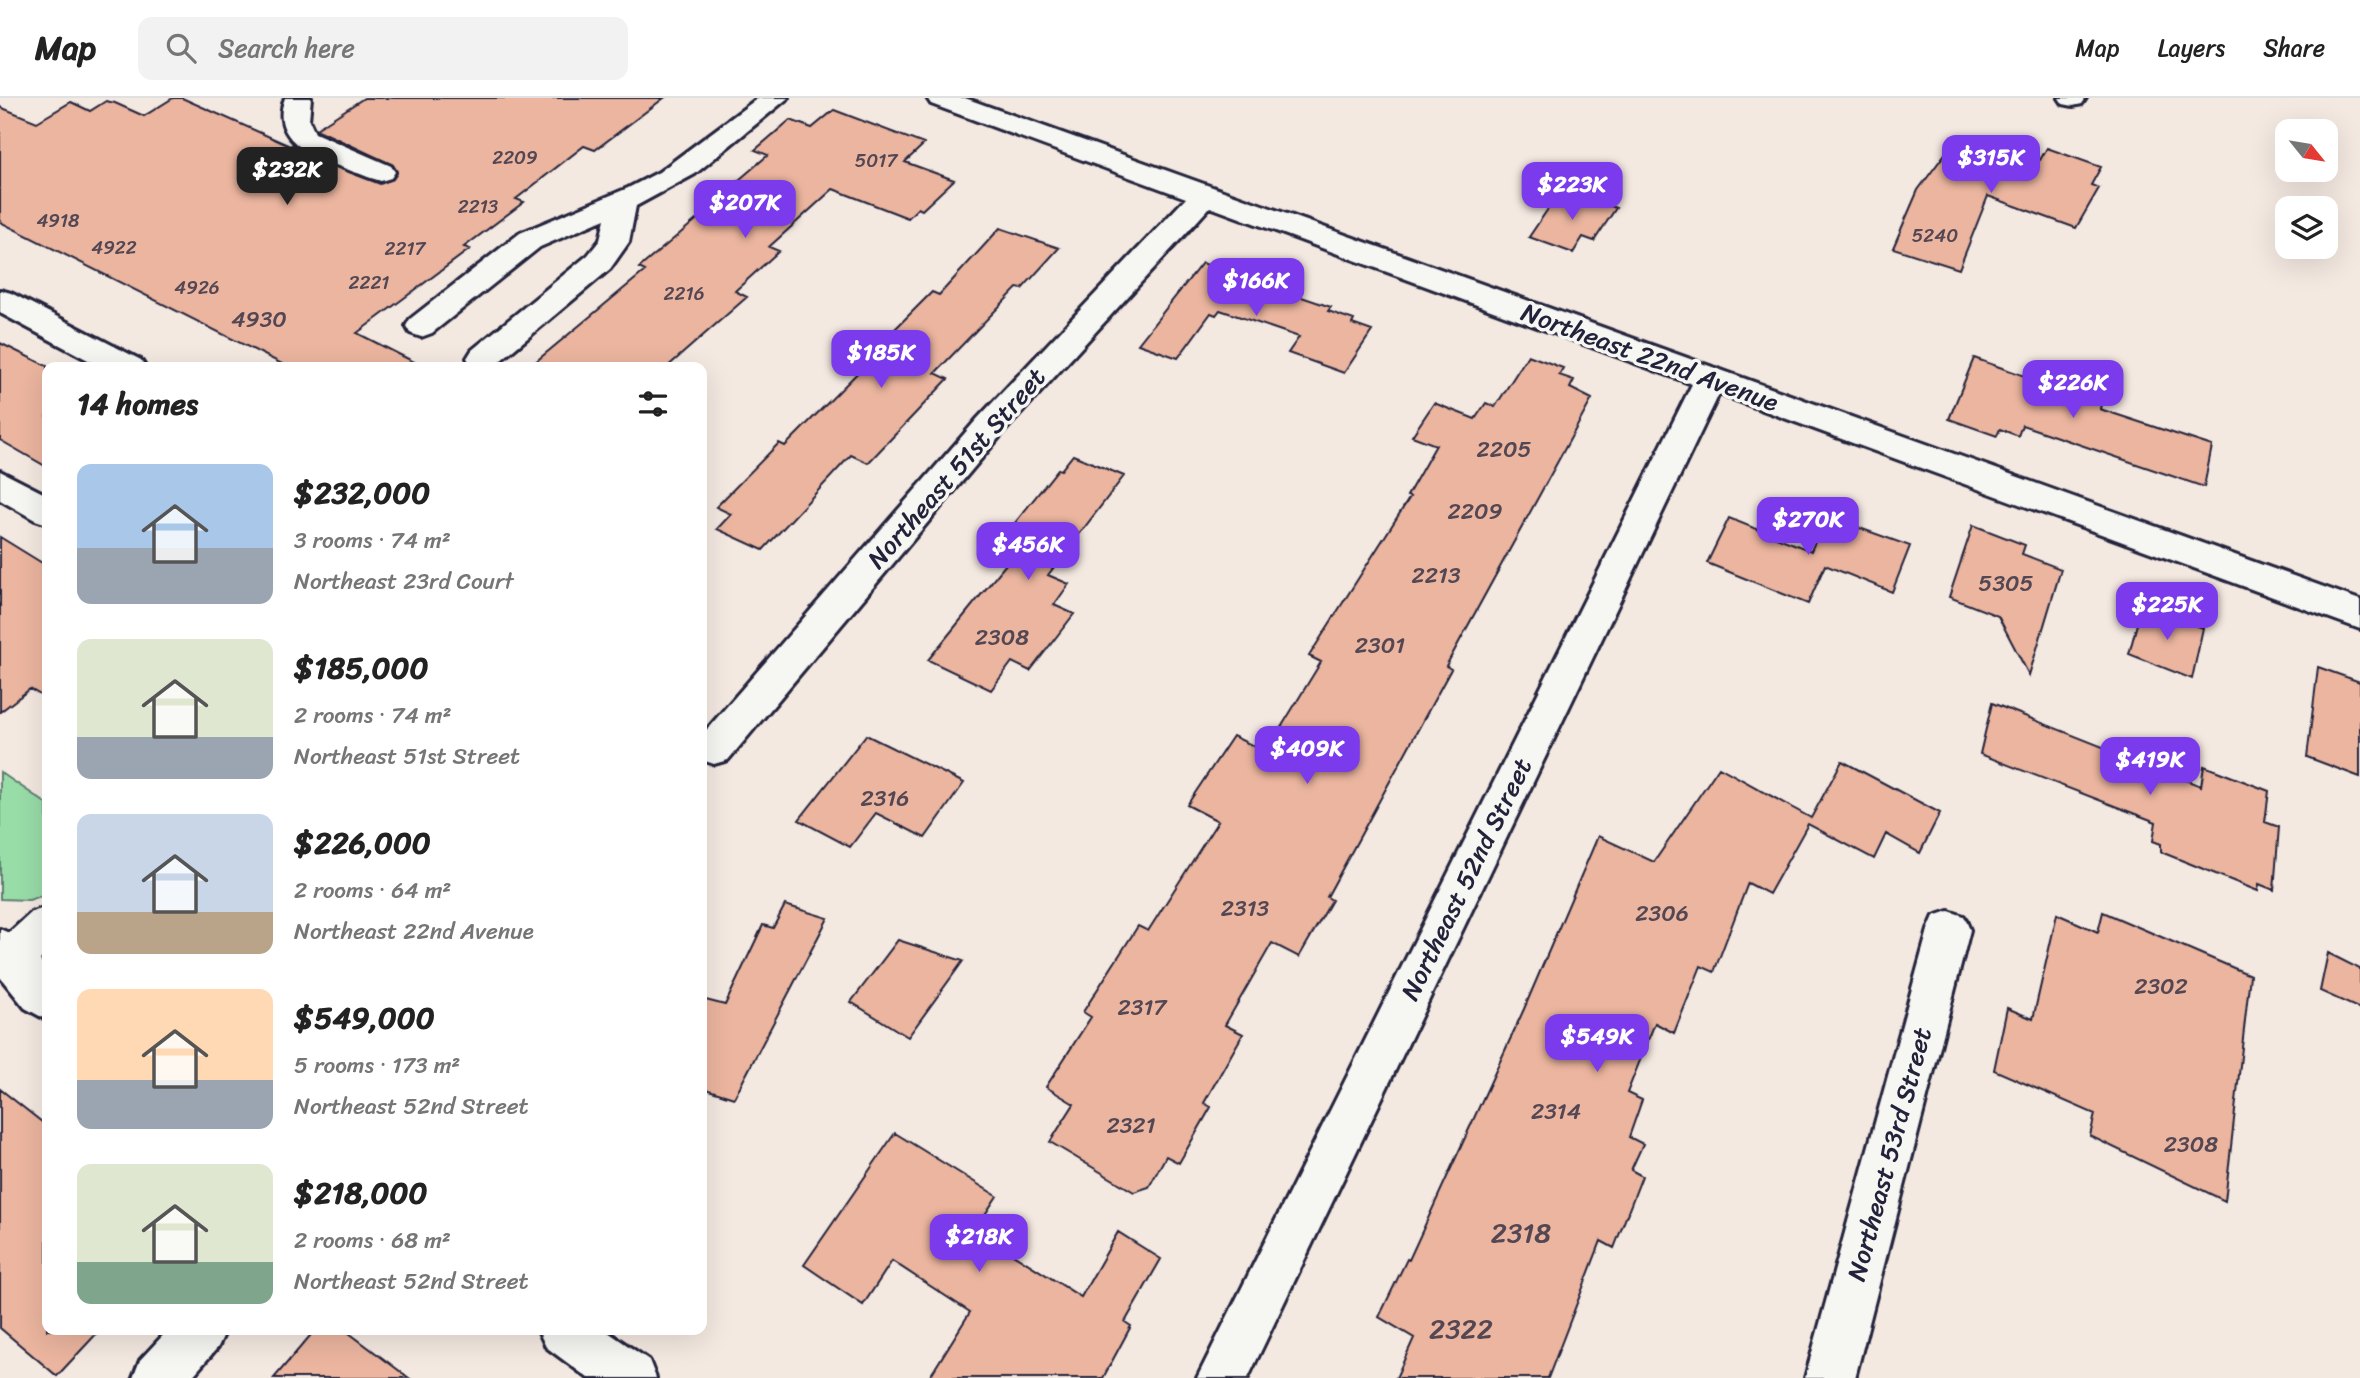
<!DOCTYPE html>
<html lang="en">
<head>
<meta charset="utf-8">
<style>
  :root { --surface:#fff; --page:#f2f2f2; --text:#222; --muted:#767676; --line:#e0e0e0; --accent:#7c3aed }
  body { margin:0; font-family:Sriracha,sans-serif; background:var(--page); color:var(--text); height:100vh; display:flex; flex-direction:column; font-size:26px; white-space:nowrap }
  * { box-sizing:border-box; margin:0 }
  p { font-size:23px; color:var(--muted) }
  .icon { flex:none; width:38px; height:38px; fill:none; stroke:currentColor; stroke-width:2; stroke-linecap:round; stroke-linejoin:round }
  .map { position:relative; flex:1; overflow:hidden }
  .sheet { position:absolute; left:42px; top:264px; width:665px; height:973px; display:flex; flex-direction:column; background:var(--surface); border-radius:14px; box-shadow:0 7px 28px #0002 }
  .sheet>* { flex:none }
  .needle { width:46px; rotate:120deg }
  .fabs { position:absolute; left:2275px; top:21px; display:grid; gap:14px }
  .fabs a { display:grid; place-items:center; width:63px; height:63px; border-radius:14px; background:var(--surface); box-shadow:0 7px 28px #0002; font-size:35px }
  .price { position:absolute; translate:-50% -60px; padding:0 16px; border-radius:14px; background:var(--accent); color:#fff; font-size:23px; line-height:46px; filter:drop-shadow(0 2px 4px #0008) }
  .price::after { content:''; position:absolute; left:50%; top:42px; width:21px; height:16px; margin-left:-10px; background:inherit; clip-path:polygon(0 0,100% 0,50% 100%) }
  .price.on { background:#222; color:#fff }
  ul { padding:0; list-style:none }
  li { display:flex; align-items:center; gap:21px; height:175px; padding:0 35px }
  li span { display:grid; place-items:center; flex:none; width:196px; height:140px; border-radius:14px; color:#555 }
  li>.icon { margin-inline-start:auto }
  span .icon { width:84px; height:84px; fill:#fffc; stroke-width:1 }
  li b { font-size:30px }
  h2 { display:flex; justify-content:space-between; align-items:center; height:84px; padding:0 35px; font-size:30px }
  header { display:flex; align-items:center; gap:42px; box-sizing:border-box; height:98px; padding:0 35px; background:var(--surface); border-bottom:2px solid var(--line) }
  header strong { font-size:33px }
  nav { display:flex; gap:38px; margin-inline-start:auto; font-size:24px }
  .search { width:490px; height:63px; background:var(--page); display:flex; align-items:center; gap:18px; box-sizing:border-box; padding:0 24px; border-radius:14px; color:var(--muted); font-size:26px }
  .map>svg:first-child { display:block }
  .green { fill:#98dca8; stroke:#5d7f72; stroke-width:2 }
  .building { fill:#ebb59f; stroke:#22223b; stroke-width:2 }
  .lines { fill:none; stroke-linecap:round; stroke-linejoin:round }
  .minor-casing { stroke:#22223b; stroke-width:6 }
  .minor { fill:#f6f6f2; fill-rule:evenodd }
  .labels { text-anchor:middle; stroke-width:7; stroke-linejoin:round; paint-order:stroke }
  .far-number-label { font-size:19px; fill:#544754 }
  .number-label { font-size:23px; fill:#544754 }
  .street-label { font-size:26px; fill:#22223b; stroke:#f6f6f2 }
  .near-number-label { font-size:28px; fill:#544754 }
</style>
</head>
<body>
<header>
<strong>Map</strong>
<div class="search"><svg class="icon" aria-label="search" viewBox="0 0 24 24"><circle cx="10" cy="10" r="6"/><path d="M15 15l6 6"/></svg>Search here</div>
<nav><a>Map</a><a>Layers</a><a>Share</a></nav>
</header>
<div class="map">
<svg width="2360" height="1280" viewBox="0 0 2360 1280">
  <rect width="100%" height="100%" fill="#f4e9e1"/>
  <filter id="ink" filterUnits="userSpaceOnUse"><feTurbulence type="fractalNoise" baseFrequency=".0143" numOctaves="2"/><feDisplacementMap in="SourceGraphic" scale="14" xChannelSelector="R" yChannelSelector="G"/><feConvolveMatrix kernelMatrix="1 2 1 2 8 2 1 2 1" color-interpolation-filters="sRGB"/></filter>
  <g filter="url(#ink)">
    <path class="green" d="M0,674L47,706V796L29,802L0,801Z"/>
    <path class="building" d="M173,0H182L290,48L293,46L323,64L380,86L393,81L397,75L393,67L316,31L364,0H664L595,52L584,48L516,101L524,104L464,149L470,151L357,235L426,270H290L0,124V9L37,24L71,4L90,13L106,3L115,5L144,18Z
      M834,12L924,46L905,64L954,82L922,112L918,110L908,120L833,91L769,149L779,153L735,193L747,199L666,270H528L645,173L639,170L715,106L712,105L768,57L755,52L790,22L812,30Z
      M1959,37L1988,48L1991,43L2040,62L2047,50L2101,69L2091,87L2099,90L2076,130L1988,98L1959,171L1893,150L1918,92Z
      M1571,94L1616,110L1594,143L1583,139L1573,155L1529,139L1554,102Z
      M1000,130L1059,150L1022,191L1017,190L935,275L948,281L868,365L851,357L763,452L717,431L731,416L716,409L779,345L785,348L892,240L888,238L932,194L939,197Z
      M1202,165L1331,209L1328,213L1354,222L1352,226L1372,233L1344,275L1288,255L1299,239L1220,212L1216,217L1211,215L1178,260L1138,246Z
      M0,245L47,268V369L0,342Z
      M1528,257L1563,270L1559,277L1574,282L1570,290L1592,301L1446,568L1451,571L1327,799L1332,802L1299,859L1272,845L1225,927L1243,936L1204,1005L1211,1009L1179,1065L1166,1058L1149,1089L1134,1094L1050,1044L1074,1006L1046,989L1091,919L1083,914L1138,828L1148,833L1218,723L1187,707L1233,638L1266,654L1321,564L1309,558L1410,399L1407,398L1436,347L1412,338L1434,305L1475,321L1486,305L1495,309Z
      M1974,260L2036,282L2039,274L2103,296L2100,311L2212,348L2204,389L2022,327L2018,338L2000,331L1997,338L1949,321Z
      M1073,357L1124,378L1048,477L1069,486L1054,507L1074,516L1030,573L1012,564L991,592L928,562L1032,434L1014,426L1058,371L1061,372Z
      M1826,418L1910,448L1892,494L1825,467L1808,506L1707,465L1729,420L1811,453Z
      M1973,427L2025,447L2022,456L2061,471L2029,577L1998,518L1949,499Z
      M0,439L47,468V601L30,591L0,614Z
      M2142,507L2203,530L2192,581L2129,556Z
      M2318,569L2360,584V679L2307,659Z
      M1992,605L2201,688L2204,668L2269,693L2265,724L2279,729L2274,792L2259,786L2258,793L2161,754V746L2153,743L2156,724L1980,656Z
      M866,637L964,685L925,740L876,715L850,749L799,722Z
      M1842,663L1940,715L1920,755L1886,736L1874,761L1808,726L1769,796L1748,785L1714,874L1701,868L1674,935L1655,925L1627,995L1642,1002L1629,1039L1643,1046L1631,1072L1642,1078L1614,1150L1601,1143L1548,1280H1396L1414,1240L1379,1219L1407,1161L1409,1162L1524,911L1598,738L1654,764L1719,669L1811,720Z
      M785,807L828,820L734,1000L702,990V901L725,907L763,827L773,830Z
      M2103,814L2250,877L2225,1103L2090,1038L2095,1016L1994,972L2007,910L2033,921L2057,816L2098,834Z
      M898,842L963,863L908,939L851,904Z
      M2328,855L2360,871V911L2320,893Z
      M0,991L47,1028V1232H100L57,1278L0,1230Z
      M895,1035L997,1098L975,1132L1081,1199L1118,1134L1161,1161L1125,1224L1131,1228L1103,1280H929L970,1214L892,1163L863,1207L804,1167Z
      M315,1232H345L409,1280H274Z"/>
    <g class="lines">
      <g class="minor-casing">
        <path id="minor" d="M285,0H311L309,22L315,35L391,68L395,74L391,80L381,83L371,80C337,66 265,51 285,0Z
          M758,0H788L695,76L636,108L629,144L610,171L494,268H472L467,260L472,252L588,157L600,142L605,121L540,149L432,235L421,239L410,235L406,228L410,221L520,135L628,90L659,74Z
          M927,0H965L2360,502V531L1719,296L1248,1280H1197L1692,286L1210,109L1002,336L728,662L714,666L702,662V637L978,320L1186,100L931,6Z
          M2059,0H2086L2082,6L2073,8L2063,6Z
          M0,192L11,195L141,262L146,270H103L0,215Z
          M0,373L47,397V426L35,422L0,402Z
          M47,809V855L40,862L47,872V922L25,910L0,879V831L9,835L32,814Z
          M1949,813L1964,818L1970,832L1855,1280H1805L1928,832L1934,818Z
          M168,1232H226L218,1249L191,1280H133L140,1262Z
          M538,1232H605L649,1262L656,1280H588L546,1249Z"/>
      </g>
      <use href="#minor" class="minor"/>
    </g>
  </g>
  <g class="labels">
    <g class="far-number-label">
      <text x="515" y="66">2209</text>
      <text x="876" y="69">5017</text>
      <text x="478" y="115">2213</text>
      <text x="58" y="129">4918</text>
      <text x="1935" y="144">5240</text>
      <text x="114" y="156">4922</text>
      <text x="405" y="157">2217</text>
      <text x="369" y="191">2221</text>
      <text x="197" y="196">4926</text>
      <text x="684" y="202">2216</text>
    </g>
    <g class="number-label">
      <text x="259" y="229">4930</text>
      <text x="1504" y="359">2205</text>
      <text x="1475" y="421">2209</text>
      <text x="1436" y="485">2213</text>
      <text x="2006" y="493">5305</text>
      <text x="1002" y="547">2308</text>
      <text x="1380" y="555">2301</text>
      <text x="885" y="708">2316</text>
      <text x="1245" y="818">2313</text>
      <text x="1662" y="823">2306</text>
      <text x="2161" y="896">2302</text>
      <text x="1142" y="917">2317</text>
      <text x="1556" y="1021">2314</text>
      <text x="1131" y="1035">2321</text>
      <text x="2191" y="1054">2308</text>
    </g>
    <g class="street-label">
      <text transform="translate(1650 259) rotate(20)" y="9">Northeast 22nd Avenue</text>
      <text transform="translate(956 370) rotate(-49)" y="9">Northeast 51st Street</text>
      <text transform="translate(1466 781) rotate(-64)" y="9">Northeast 52nd Street</text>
      <text transform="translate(1889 1056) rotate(-75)" y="9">Northeast 53rd Street</text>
    </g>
    <g class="near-number-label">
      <text x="1521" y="1144">2318</text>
      <text x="1461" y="1240">2322</text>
    </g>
  </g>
</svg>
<div class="fabs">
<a><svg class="needle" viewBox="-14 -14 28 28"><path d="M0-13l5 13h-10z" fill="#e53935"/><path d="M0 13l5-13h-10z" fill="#767676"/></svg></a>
<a><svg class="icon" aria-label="layers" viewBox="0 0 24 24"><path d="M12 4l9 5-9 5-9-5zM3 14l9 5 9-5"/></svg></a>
</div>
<b class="price" style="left:1991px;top:97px">$315K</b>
<b class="price on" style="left:287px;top:109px">$232K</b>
<b class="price" style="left:1572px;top:124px">$223K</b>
<b class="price" style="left:745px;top:142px">$207K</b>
<b class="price" style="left:1256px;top:220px">$166K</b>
<b class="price" style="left:881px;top:292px">$185K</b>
<b class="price" style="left:2073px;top:322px">$226K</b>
<b class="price" style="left:1808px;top:459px">$270K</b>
<b class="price" style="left:1028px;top:484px">$456K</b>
<b class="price" style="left:2167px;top:544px">$225K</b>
<b class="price" style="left:1307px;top:688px">$409K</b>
<b class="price" style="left:2150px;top:699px">$419K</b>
<b class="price" style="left:1597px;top:976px">$549K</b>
<b class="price" style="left:979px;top:1176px">$218K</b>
<section class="sheet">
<h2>14 homes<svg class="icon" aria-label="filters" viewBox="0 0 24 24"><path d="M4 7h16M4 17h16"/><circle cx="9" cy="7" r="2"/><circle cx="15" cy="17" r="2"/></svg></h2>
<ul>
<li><span style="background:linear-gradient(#a9c7e8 60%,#9aa5b1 0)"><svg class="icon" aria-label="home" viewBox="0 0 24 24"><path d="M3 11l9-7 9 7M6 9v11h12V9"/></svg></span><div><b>$232,000</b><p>3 rooms · 74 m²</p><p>Northeast 23rd Court</p></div></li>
<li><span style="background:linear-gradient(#dfe7d0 70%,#9aa5b1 0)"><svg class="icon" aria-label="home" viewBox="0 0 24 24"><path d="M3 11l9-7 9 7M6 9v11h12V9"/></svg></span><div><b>$185,000</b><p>2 rooms · 74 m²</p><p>Northeast 51st Street</p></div></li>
<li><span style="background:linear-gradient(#c9d6e8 70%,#b9a48a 0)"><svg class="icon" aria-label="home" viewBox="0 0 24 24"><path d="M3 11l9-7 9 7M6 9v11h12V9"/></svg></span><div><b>$226,000</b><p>2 rooms · 64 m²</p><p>Northeast 22nd Avenue</p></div></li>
<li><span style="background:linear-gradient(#ffd9b3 65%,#9aa5b1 0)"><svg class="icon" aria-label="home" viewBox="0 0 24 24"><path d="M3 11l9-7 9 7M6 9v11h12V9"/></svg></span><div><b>$549,000</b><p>5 rooms · 173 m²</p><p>Northeast 52nd Street</p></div></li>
<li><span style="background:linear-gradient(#dfe7d0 70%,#7fa58c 0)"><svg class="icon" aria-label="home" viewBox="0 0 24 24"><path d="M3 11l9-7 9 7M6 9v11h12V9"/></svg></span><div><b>$218,000</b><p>2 rooms · 68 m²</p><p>Northeast 52nd Street</p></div></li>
</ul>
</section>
</div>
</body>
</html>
